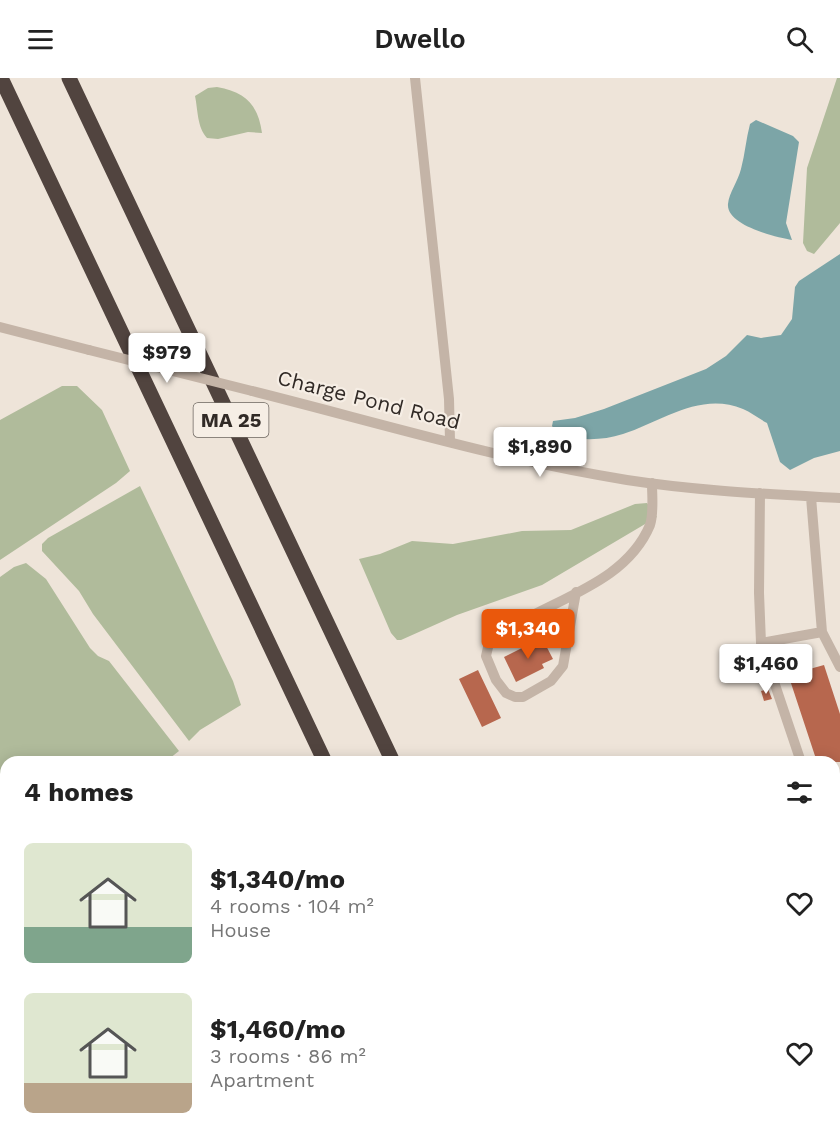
<!DOCTYPE html>
<html lang="en">
<head>
<meta charset="utf-8">
<style>
  :root { --surface:#fff; --page:#f2f2f2; --text:#222; --muted:#767676; --accent:#ea580c }
  body { margin:0; font-family:"Work Sans",sans-serif; background:var(--page); color:var(--text); height:100vh; display:flex; flex-direction:column; font-size:22px; white-space:nowrap }
  * { box-sizing:border-box; margin:0 }
  p { font-size:20px; color:var(--muted) }
  .icon { flex:none; width:33px; height:33px; fill:none; stroke:currentColor; stroke-width:2; stroke-linecap:round; stroke-linejoin:round }
  .map { position:relative; flex:1; overflow:hidden }
  .side { position:absolute; left:0px; top:678px; width:840px; height:386px; display:flex; flex-direction:column; background:var(--surface); border-radius:18px 18px 0 0; box-shadow:0 3px 15px #0003 }
  .side>* { flex:none }
  .price { position:absolute; translate:-50% -51px; padding:0 14px; border-radius:6px; background:#fff; color:#222; font-size:20px; line-height:39px; filter:drop-shadow(0 2px 3px #0008) }
  .price::after { content:''; position:absolute; left:50%; top:36px; width:18px; height:14px; margin-left:-9px; background:inherit; clip-path:polygon(0 0,100% 0,50% 100%) }
  .price.active { background:var(--accent); color:#fff }
  ul { padding:0; list-style:none }
  li { display:flex; align-items:center; gap:18px; height:150px; padding:0 24px }
  li span { display:grid; place-items:center; flex:none; width:168px; height:120px; border-radius:9px; color:#555 }
  li>.icon { margin-inline-start:auto }
  span .icon { width:72px; height:72px; fill:#fffc; stroke-width:1 }
  li b { font-size:26px }
  h2 { display:flex; justify-content:space-between; align-items:center; height:72px; padding:0 24px; font-size:26px }
  header { display:flex; justify-content:space-between; align-items:center; height:78px; padding:0 24px; background:var(--surface); font-size:27px; font-weight:600 }
  .map>svg:first-child { display:block }
  .green { fill:#b0bb9b }
  .water { fill:#7ca5a7 }
  .building { fill:#b7674e }
  .lines { fill:none; stroke-linecap:round; stroke-linejoin:round }
  .minor { stroke:#c4b4a7; stroke-width:10 }
  .highway { stroke:#51443f; stroke-width:15 }
  .minor-bridge { stroke:#c4b4a7; stroke-width:10 }
  .labels { text-anchor:middle; stroke-width:4.5; stroke-linejoin:round; paint-order:stroke }
  .shield { fill:#f6eee5; stroke:#6c655f; stroke-width:1.5 }
  .shield-label { font-size:20px; font-weight:bold; fill:#312a26 }
  .street-label { font-size:21px; fill:#312a26; stroke:#f6eee5 }
</style>
</head>
<body>
<header><svg class="icon" aria-label="menu" viewBox="0 0 24 24"><path d="M4 6h16M4 12h16M4 18h16"/></svg>Dwello<svg class="icon" aria-label="search" viewBox="0 0 24 24"><circle cx="10" cy="10" r="6"/><path d="M15 15l6 6"/></svg></header>
<div class="map">
<svg width="840" height="1063" viewBox="0 0 840 1063">
  <rect width="100%" height="100%" fill="#eee4d9"/>
  <path class="green" d="M837,0H840V145L814,176L807,173L803,165L807,90Z
    M217,9C246,14 258,27 262,55L248,54L218,61L207,60C197,49 198,32 195,18L208,10Z
    M62,308H77L102,332L130,393L116,405L0,482V342Z
    M140,408L233,603L241,627L200,652L189,663L93,536L79,513L42,473V466L48,460Z
    M647,425L657,439L542,507L457,537L401,562H397L391,555L359,481L380,476L412,463L453,466L522,453L571,452L635,426Z
    M26,485L46,501L90,570L98,578L109,583L179,673L165,684H6V757L0,755V499L14,489Z
    M0,769L6,771V942L0,946Z
    M6,961V1058H151L152,1063H0V963Z"/>
  <path class="water" d="M756,42L793,58L799,64L786,145L792,162C775,159 726,147 728,126C729,115 738,103 741,91C745,76 746,61 750,46Z
    M840,176V373L814,380L790,392L780,384L767,345C759,341 751,334 743,331C701,313 662,343 623,356C602,363 581,362 559,358L552,348L553,343L575,340L604,331L706,291L726,278L747,257L761,260L781,257L792,241L795,209L799,203Z"/>
  <path class="building" d="M542,560L553,581L542,586L544,590L516,604L504,579Z
    M803,584L806,592L824,587L840,636V684H817L786,590Z
    M478,592L501,640L482,649L459,601Z
    M768,611L772,621L764,623L761,613Z"/>
  <g class="lines">
    <path class="minor" d="M415,0L449,321L450,363
      M0,249L89,272
      M252,313C376,344 501,382 627,402C698,413 769,416 840,420
      M760,415L759,515L761,565L822,554L811,419
      M576,514L563,588L551,603L523,619H515L506,615L496,602L486,578L489,565C538,523 623,512 650,447C654,435 652,418 652,405
      M822,554L840,589
      M761,565L801,684
      M834,739L840,736
      M204,1063L209,1058"/>
    <path class="highway" d="M1,0L325,684
      M69,0L393,684
      M502,1058L505,1063
      M570,1058L573,1063"/>
    <path class="minor-bridge" d="M89,272L252,313"/>
  </g>
  <g class="labels">
    <rect class="shield" x="193.5" y="325" width="75" height="34" rx="4.5"/>
    <g class="shield-label">
      <text x="231" y="349">MA 25</text>
    </g>
    <g class="street-label">
      <text transform="translate(369 322) rotate(14)" y="7">Charge Pond Road</text>
    </g>
  </g>
</svg>
<b class="price" style="left:167px;top:306px">$979</b>
<b class="price" style="left:540px;top:400px">$1,890</b>
<b class="price active" style="left:528px;top:582px">$1,340</b>
<b class="price" style="left:766px;top:617px">$1,460</b>
<section class="side">
<h2>4 homes<svg class="icon" aria-label="filters" viewBox="0 0 24 24"><path d="M4 7h16M4 17h16"/><circle cx="9" cy="7" r="2"/><circle cx="15" cy="17" r="2"/></svg></h2>
<ul>
<li><span style="background:linear-gradient(#dfe7d0 70%,#7fa58c 0)"><svg class="icon" aria-label="home" viewBox="0 0 24 24"><path d="M3 11l9-7 9 7M6 9v11h12V9"/></svg></span><div><b>$1,340/mo</b><p>4 rooms · 104 m²</p><p>House</p></div><svg class="icon" aria-label="heart" viewBox="0 0 24 24"><path d="M12 20l-8-8c-3-5 5-10 8-4 3-6 11-1 8 4z"/></svg></li>
<li><span style="background:linear-gradient(#dfe7d0 75%,#b9a48a 0)"><svg class="icon" aria-label="home" viewBox="0 0 24 24"><path d="M3 11l9-7 9 7M6 9v11h12V9"/></svg></span><div><b>$1,460/mo</b><p>3 rooms · 86 m²</p><p>Apartment</p></div><svg class="icon" aria-label="heart" viewBox="0 0 24 24"><path d="M12 20l-8-8c-3-5 5-10 8-4 3-6 11-1 8 4z"/></svg></li>
</ul>
</section>
</div>
</body>
</html>
